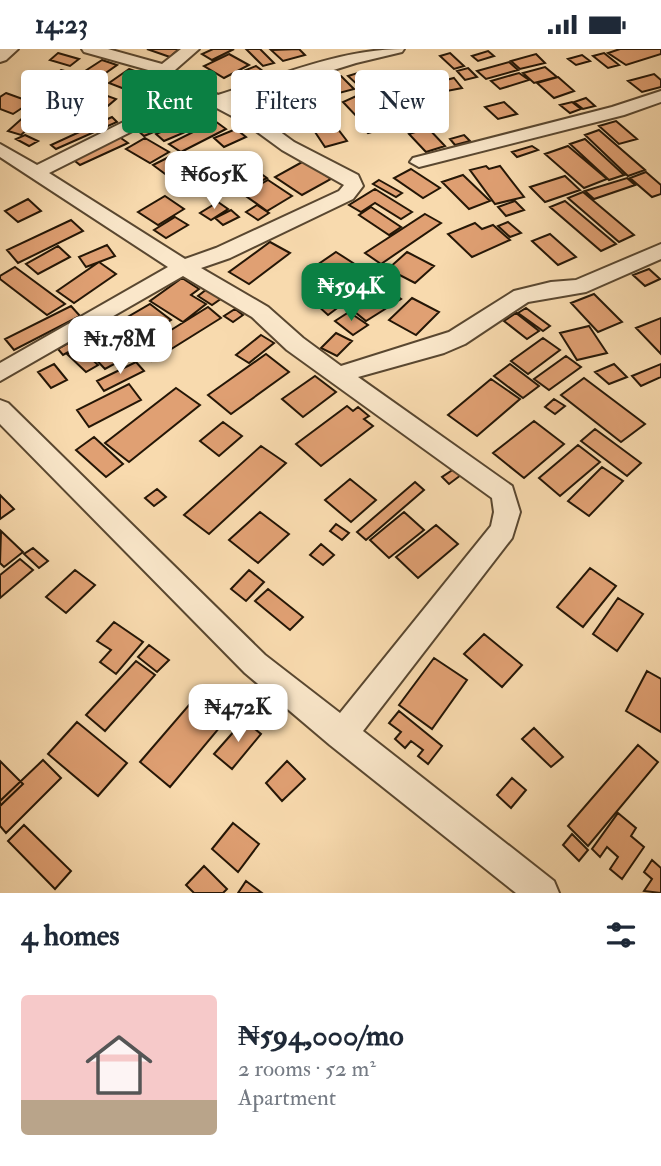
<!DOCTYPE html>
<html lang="en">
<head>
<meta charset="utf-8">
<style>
  :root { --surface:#fff; --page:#f2f2f3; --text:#1f2937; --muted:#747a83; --line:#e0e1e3; --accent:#0b8043 }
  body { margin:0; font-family:"IM FELL Double Pica",serif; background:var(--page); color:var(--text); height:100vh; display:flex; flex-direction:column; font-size:26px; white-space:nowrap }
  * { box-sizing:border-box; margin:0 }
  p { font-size:23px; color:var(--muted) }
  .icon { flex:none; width:38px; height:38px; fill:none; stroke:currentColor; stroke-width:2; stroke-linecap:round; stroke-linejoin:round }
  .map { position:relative; height:844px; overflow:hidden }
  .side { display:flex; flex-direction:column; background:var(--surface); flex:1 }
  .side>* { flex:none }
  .top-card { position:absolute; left:21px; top:21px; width:620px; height:63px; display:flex; gap:14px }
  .price { position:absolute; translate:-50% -60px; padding:0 16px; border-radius:14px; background:#fff; color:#222; font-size:23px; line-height:46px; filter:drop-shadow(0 2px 4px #0008) }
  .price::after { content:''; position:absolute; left:50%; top:42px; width:21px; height:16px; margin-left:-10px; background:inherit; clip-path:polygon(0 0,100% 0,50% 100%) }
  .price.current { background:var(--accent); color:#fff }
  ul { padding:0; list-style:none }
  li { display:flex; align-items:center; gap:21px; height:175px; padding:0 21px }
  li+li { border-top:2px solid var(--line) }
  li span { display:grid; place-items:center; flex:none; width:196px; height:140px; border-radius:7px; color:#555 }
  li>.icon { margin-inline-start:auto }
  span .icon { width:84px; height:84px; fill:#fffc; stroke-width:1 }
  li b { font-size:30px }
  h2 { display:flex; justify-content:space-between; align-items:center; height:84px; padding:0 21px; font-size:30px }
  .tag { padding:0 24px; border-radius:7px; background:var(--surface); box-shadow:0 4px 10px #0003; font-size:24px; line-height:63px }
  .tag.current { background:var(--accent); color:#fff }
  .status { display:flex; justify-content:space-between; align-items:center; height:49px; padding:0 35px; background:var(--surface); direction:ltr }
  .status svg { height:19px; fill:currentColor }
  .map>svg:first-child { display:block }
  .building { fill:#e0a073; stroke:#241606; stroke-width:2 }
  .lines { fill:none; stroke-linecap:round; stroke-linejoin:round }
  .minor-casing { stroke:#594730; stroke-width:4 }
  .minor { fill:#fae7ca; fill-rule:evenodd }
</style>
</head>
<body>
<div class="status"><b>14:23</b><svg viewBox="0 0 49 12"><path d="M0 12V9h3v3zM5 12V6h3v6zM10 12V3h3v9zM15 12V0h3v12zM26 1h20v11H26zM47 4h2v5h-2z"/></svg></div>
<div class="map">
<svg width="661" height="844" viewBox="0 0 661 844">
  <rect width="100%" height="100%" fill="#f8daae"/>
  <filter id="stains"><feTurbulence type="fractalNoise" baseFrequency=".00286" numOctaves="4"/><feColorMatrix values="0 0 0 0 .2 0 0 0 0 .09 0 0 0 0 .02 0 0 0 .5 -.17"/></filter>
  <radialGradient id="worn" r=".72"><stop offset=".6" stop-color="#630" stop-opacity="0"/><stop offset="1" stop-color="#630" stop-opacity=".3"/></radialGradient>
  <path class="building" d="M147,0H179L170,8Z
    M213,0H234L212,11L202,5Z
    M246,0H260L274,14L263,17Z
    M299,0L305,6L283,12L271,1Z
    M620,0H661V5L626,16L608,4Z
    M488,2L494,7L478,12L472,7Z
    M58,4L79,10L70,17L50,11Z
    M450,4L464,17L454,20L440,7Z
    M604,4L619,16L608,19L593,7Z
    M229,5L249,16L224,29L204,17Z
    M536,5L545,14L520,20L511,12Z
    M582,6L590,12L576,16L568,10Z
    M102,11L117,16L97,30L82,24Z
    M509,13L518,21L486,30L477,22Z
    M256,17L271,28L261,32L246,21Z
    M545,18L557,28L534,34L523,24Z
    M468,19L477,28L465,31L457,22Z
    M129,20L169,34L148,49L109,34Z
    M61,21L72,24L52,41L41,38Z
    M361,23L396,55L383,59L348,27Z
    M519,24L529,31L500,40L491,32Z
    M427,25L446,45L428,49L410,29Z
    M654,25L661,31V38L642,43L628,32Z
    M341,27L354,40L328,47L316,34Z
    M558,28L574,42L554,49L537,34Z
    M454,29L462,39L447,42L438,33Z
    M413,37L424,49L415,52L403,39Z
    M288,39L300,52L282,58L269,45Z
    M91,41L116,50L103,61L77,52Z
    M6,44L31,53L13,65L0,60V48Z
    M55,44L72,50L50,66L33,60Z
    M363,44L381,63L358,69L343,53Z
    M263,47L276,58L258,66L245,55Z
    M586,49L595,57L583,60L574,53Z
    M504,53L517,65L498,70L485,58Z
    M572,53L581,60L570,64L560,56Z
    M69,55L77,59L39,82L31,78Z
    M87,58L101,69L80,78L66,67Z
    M431,64L441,73L418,80L409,70Z
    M27,65L41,68L21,86L8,82Z
    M384,65L395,76L368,84L357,73Z
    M112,68L117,73L56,100L51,96Z
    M157,70L166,78L144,87L135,79Z
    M215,72L226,80L181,103L169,95Z
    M616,72L637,90L619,95L599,77Z
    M182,74L190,81L164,92L156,85Z
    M334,75L347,92L325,98L313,80Z
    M428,79L445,97L426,103L409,85Z
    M236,80L246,88L224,98L214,89Z
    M599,81L645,121L628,127L585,86Z
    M25,86L38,92L29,97L16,90Z
    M464,86L470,92L455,96L450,90Z
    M118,87L128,94L80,116L70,108Z
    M145,89L169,103L150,114L126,100Z
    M585,90L624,126L609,131L570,95Z
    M532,97L538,101L517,108L512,103Z
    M568,97L607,130L584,139L545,105Z
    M171,107L194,123L176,133L153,116Z
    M304,112L331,130L302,146L275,128Z
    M244,113L251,117L237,126L229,121Z
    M486,117L489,120L500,117L524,148L495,155L470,121Z
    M253,119L267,129L235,145L222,134Z
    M411,120L440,139L423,149L394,129Z
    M646,123L661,136V145L652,148L630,129Z
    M463,126L490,152L469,160L442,133Z
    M565,127L580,141L545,153L530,138Z
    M627,129L635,136L594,150L585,142Z
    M268,131L292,147L267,162L243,145Z
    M379,131L402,144L396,148L373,135Z
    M375,140L412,163L401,170L375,154L361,163L349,156Z
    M583,143L634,186L619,193L568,149Z
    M165,147L184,160L158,176L138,163Z
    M28,150L41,162L18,173L5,162Z
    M515,152L524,161L506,167L498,158Z
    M565,152L616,195L601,202L550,158Z
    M218,153L228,160L211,171L200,164Z
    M257,156L269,164L258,171L246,163Z
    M371,158L401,178L389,186L359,166Z
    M231,161L239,168L223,176L215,169Z
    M425,165L441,174L381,215L365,204Z
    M175,168L188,176L166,189L154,181Z
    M71,171L83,182L18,214L7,201Z
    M508,173L521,184L510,188L498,177Z
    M475,174L482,180L493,176L510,191L472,208L448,185Z
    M550,185L576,208L558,216L532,192Z
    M270,193L290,204L249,235L229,223Z
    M107,196L115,207L86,218L79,208Z
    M58,197L70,208L38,225L26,215Z
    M336,203L367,223L348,236L317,216Z
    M407,203L434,217L415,234L388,220Z
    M99,213L116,225L74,254L57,242Z
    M15,218L65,255L47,266L0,230V227Z
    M649,220L660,230L645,237L633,226Z
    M182,229L199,240L191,246L206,255L183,273L150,252Z
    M384,238L401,250L366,272L350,259Z
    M207,240L222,249L212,256L198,247Z
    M594,245L622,273L598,283L571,254Z
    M412,249L439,263L416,286L389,271Z
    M325,251L336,260L328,266L317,256Z
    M150,255L171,271L147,287L126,269Z
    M71,257L80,267L14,301L5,290Z
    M208,258L221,269L152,312L139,301Z
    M526,259L550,277L543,282L518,264Z
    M235,260L243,266L233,273L224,267Z
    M349,263L368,276L353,286L335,272Z
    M516,264L539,282L527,290L504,272Z
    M661,269V305L636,279Z
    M589,277L607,304L577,311L560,284Z
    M92,281L98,287L63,306L58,300Z
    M336,284L352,292L337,307L321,299Z
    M108,285L129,307L105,320L84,298Z
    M261,286L274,294L249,314L236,306Z
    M543,289L560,301L528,325L511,312Z
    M79,298L98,316L86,323L67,305Z
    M266,305L289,323L231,365L208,346Z
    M566,307L581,318L549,341L534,330Z
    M136,313L144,322L104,342L97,332Z
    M54,315L67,331L51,339L38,323Z
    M510,315L539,337L523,349L494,327Z
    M614,315L627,328L609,335L595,323Z
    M661,315V328L641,337L632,327Z
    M315,327L336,343L303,368L282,350Z
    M584,329L645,375L621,393L561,346Z
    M491,330L520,350L477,387L448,366Z
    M129,335L141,351L89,378L77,361Z
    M176,339L200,356L129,413L105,394Z
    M554,350L565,357L555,365L545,358Z
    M347,357L353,362L358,358L369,367L364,370L373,377L321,417L296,395Z
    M534,372L564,395L524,429L493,404Z
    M223,373L242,387L219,407L200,392Z
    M595,380L641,414L627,427L581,392Z
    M94,388L123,415L106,428L76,401Z
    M578,396L600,413L560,447L539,429Z
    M261,397L286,414L209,485L184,466Z
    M602,418L623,432L589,467L568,452Z
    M454,420L461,426L449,435L442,428Z
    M350,430L376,451L351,473L325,451Z
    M415,433L424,441L366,491L357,483Z
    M157,440L166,448L154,457L145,449Z
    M0,446L14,460L0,470Z
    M260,463L289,485L258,514L229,491Z
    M404,463L424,481L389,509L370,491Z
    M336,475L349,484L342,491L330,482Z
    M436,476L458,495L418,529L396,508Z
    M1,482L23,503L4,518L0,514Z
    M321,495L334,506L323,516L310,506Z
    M33,499L48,512L39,519L24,505Z
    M20,510L33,521L0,549V526Z
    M590,519L616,537L583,578L557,558Z
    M75,521L95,536L66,564L46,548Z
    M249,521L264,533L246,552L231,540Z
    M268,540L303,568L290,581L255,552Z
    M618,549L643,565L617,602L593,585Z
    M114,573L143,593L116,625L100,613L111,601L97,592Z
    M484,585L522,616L502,638L464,605Z
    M149,596L169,611L157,623L138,608Z
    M434,609L467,631L432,680L399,656Z
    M136,612L155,626L105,682L86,666Z
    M647,622L661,630V683L626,662Z
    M195,649L225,672L170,738L140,713Z
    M399,662L442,697L428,715L418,707L423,701L411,692L405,699L395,690L401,683L389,674Z
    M244,671L261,685L232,720L214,705Z
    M77,673L127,714L98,747L48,705Z
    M534,679L563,708L551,718L522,690Z
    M638,696L658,713L588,797L568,777Z
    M43,711L61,729L6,784L0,777V752Z
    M0,712L23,735L0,757Z
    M287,712L305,730L282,752L266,734Z
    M512,729L526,741L511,759L497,746Z
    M618,764L636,779L631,787L644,798L622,830L610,820L618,808L607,798L600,808L592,800Z
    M233,774L259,795L238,823L212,800Z
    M24,776L71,822L55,840L8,792Z
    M572,785L588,801L579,812L563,796Z
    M652,811L661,819V844L644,842L652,830L644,823Z
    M204,817L227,840L223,844H194L186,836Z
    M246,832L262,844H238Z"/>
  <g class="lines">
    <g class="minor-casing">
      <path id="minor" d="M0,0H18L6,11L0,13Z
        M82,0H108L162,15L181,0H199L175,21L218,46C278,27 341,0 404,0L402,3L356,14L231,53L257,66L294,93L358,126L363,137L353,150L230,209L201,219L268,258L303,289L341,317L449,283L514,242L551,233L576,231L661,195V210L586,243L528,253L465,295L444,304L358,328L512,437L520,463L512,489L363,682L554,832L559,844H516L330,696L245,624L0,375V351L8,354L265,606L340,664L491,477L494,463L492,449L287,301L252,268L183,227L0,332V314L168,218L0,108V95L37,116L186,42L159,24L84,3ZM198,49L245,74L282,101L344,136L339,142L216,199L185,210L49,124Z
        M661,42V53L624,66L419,118L410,113L413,109L612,58Z"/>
    </g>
    <use href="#minor" class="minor"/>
  </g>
  <rect width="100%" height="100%" filter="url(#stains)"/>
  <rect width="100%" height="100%" fill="url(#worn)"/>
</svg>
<b class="price" style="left:214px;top:162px">₦605K</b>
<b class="price current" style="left:351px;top:274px">₦594K</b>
<b class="price" style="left:120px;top:327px">₦1.78M</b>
<b class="price" style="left:238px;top:695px">₦472K</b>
<div class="top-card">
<a class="tag">Buy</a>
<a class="tag current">Rent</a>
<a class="tag">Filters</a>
<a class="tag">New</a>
</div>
</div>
<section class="side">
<h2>4 homes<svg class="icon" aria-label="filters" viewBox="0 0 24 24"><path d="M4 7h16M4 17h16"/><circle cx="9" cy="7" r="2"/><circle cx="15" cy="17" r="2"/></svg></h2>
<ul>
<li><span style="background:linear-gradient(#f6c9c9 75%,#b9a48a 0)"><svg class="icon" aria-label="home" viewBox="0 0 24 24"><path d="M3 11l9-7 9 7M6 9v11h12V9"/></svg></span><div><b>₦594,000/mo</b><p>2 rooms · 52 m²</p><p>Apartment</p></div></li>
</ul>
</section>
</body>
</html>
